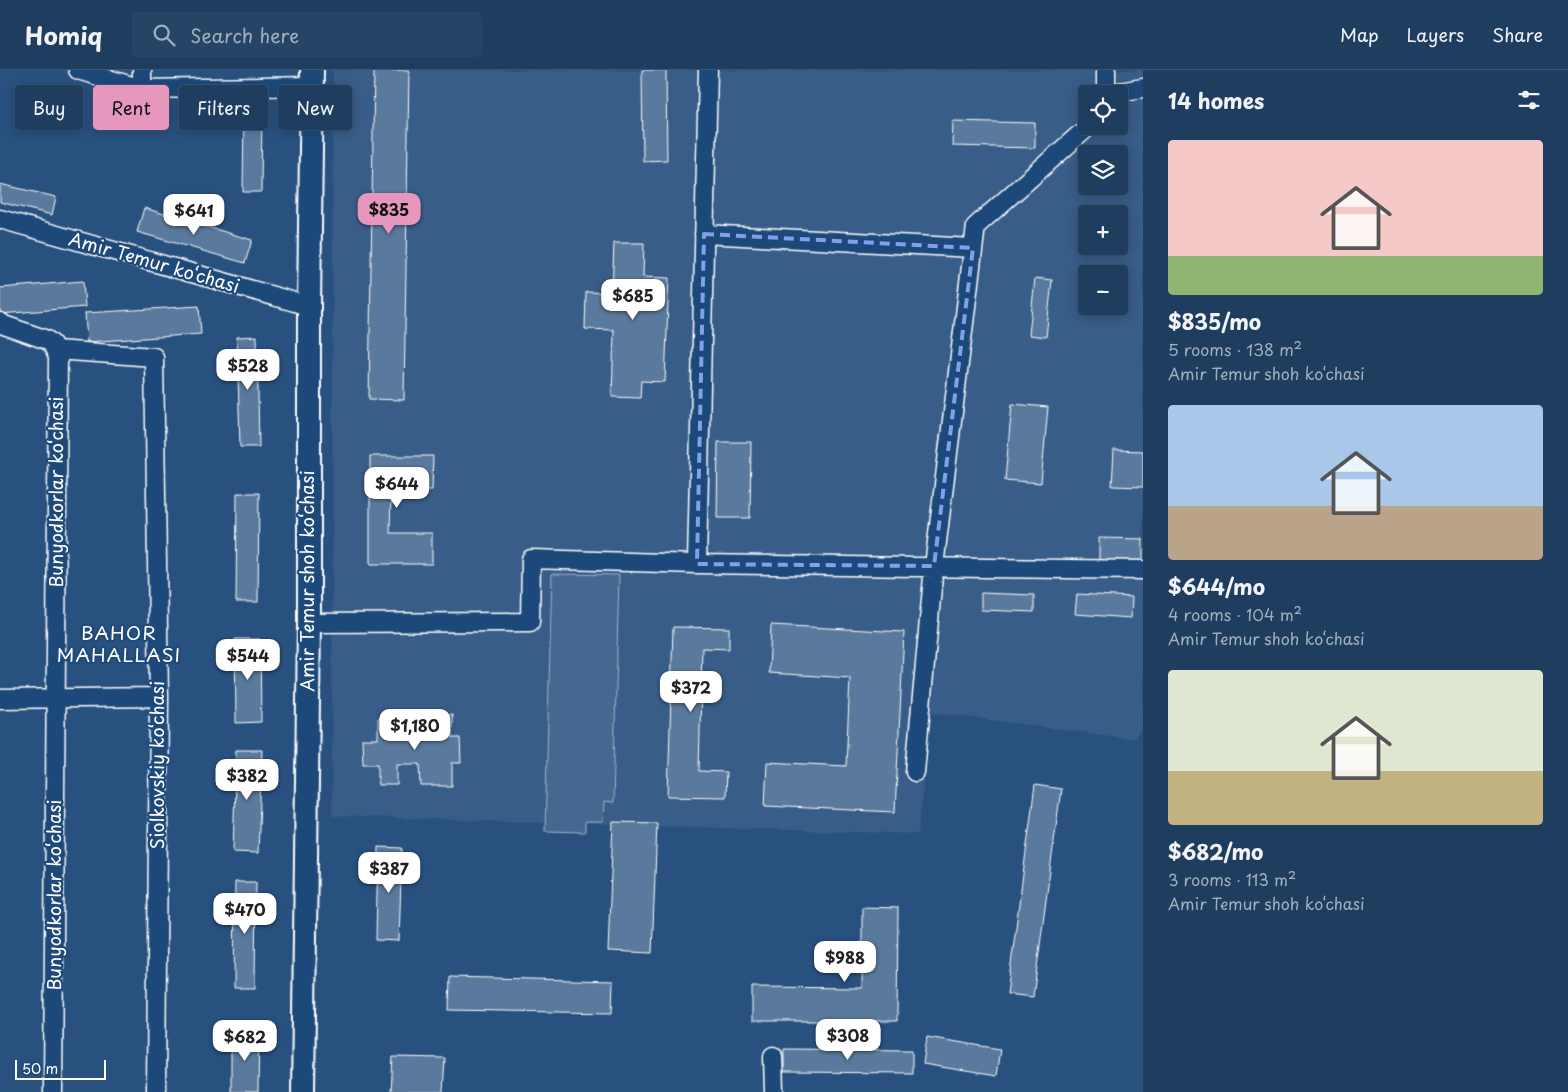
<!DOCTYPE html>
<html lang="en">
<head>
<meta charset="utf-8">
<style>
  :root { --surface:#1e3d5f; --page:#264465; --text:#f1f3f6; --muted:#a1aebd; --line:#3c5674; --accent:#e797bd }
  body { margin:0; font-family:"Playpen Sans",sans-serif; background:var(--page); color:var(--text); height:100vh; display:flex; flex-direction:column; font-size:19px; white-space:nowrap }
  * { box-sizing:border-box; margin:0 }
  p { font-size:16px; color:var(--muted) }
  .icon { flex:none; width:28px; height:28px; fill:none; stroke:currentColor; stroke-width:2; stroke-linecap:round; stroke-linejoin:round }
  .map { position:relative; flex:1; overflow:hidden }
  .panel { display:flex; flex-direction:column; background:var(--surface); width:425px }
  .panel>* { flex:none }
  .hud { position:absolute; left:15px; top:15px; width:475px; height:45px; display:flex; gap:10px }
  .tools { position:absolute; left:1078px; top:15px; display:grid; gap:10px }
  .tools a { display:grid; place-items:center; width:50px; height:50px; border-radius:5px; background:var(--surface); box-shadow:0 2px 12px #0003,0 0 0 1px var(--line); font-size:25px }
  .scale { position:absolute; left:15px; bottom:12px; width:91px; box-sizing:border-box; padding-left:5px; border:2px solid #fff; border-top:0; font-size:14px; line-height:18px; white-space:nowrap; color:#fff; -webkit-text-stroke:4px #1f4a7a; paint-order:stroke }
  .price { position:absolute; translate:-50% -42px; padding:0 11px; border-radius:10px; background:#fff; color:#222; font-size:16px; line-height:32px; filter:drop-shadow(0 1px 2px #0008) }
  .price::after { content:''; position:absolute; left:50%; top:30px; width:15px; height:11px; margin-left:-8px; background:inherit; clip-path:polygon(0 0,100% 0,50% 100%) }
  .price.selected { background:var(--accent); color:#111 }
  ul { padding:0; list-style:none }
  li { display:grid; align-content:center; gap:10px; height:265px; padding:0 25px }
  li span { display:grid; place-items:center; height:155px; border-radius:5px; color:#555 }
  li>.icon { margin-inline-start:auto }
  span .icon { width:90px; height:90px; fill:#fffc; stroke-width:1 }
  li b { font-size:21px }
  h2 { display:flex; justify-content:space-between; align-items:center; height:60px; padding:0 25px; font-size:21px }
  .tag { padding:0 18px; border-radius:5px; background:var(--surface); box-shadow:0 2px 12px #0003,0 0 0 1px var(--line); font-size:18px; line-height:45px }
  .tag.selected { background:var(--accent); color:#111 }
  header { display:flex; align-items:center; gap:30px; box-sizing:border-box; height:70px; padding:0 25px; background:var(--surface); border-bottom:1px solid var(--line) }
  header strong { font-size:24px }
  nav { display:flex; gap:28px; margin-inline-start:auto; font-size:18px }
  .search { width:350px; height:45px; background:var(--page); display:flex; align-items:center; gap:12px; box-sizing:border-box; padding:0 18px; border-radius:5px; color:var(--muted); font-size:19px }
  main { display:flex; flex:1; min-height:0 }
  .map>svg:first-child { display:block }
  .built { fill:#375d88; fill-rule:evenodd }
  .green { fill:#446890; stroke:#a2b4c8 }
  .building { fill:#5a7a9d; stroke:#fff }
  .lines { fill:none; stroke-linecap:round; stroke-linejoin:round }
  .minor-casing { stroke:#fff; stroke-width:21 }
  .major-casing { stroke:#fff; stroke-width:26 }
  .minor { stroke:#1f4a7a; stroke-width:18 }
  .major { stroke:#1f4a7a; stroke-width:22 }
  .marked { fill:none; stroke:#839eea; stroke-width:4; stroke-dasharray:10 6; stroke-linejoin:round }
  .labels { text-anchor:middle; stroke-width:4.5; stroke-linejoin:round; paint-order:stroke }
  .street-label { font-size:18px; fill:#fff; stroke:#1f4a7a }
  .neighbourhood-label { font-size:19px; letter-spacing:1px; fill:#fff; stroke:#1f4a7a }
</style>
</head>
<body>
<header>
<strong>Homiq</strong>
<div class="search"><svg class="icon" aria-label="search" viewBox="0 0 24 24"><circle cx="10" cy="10" r="6"/><path d="M15 15l6 6"/></svg>Search here</div>
<nav><a>Map</a><a>Layers</a><a>Share</a></nav>
</header>
<main>
<div class="map">
<svg width="1143" height="1022" viewBox="0 0 1143 1022">
  <rect width="100%" height="100%" fill="#28517f"/>
  <filter id="ink" filterUnits="userSpaceOnUse"><feTurbulence type="fractalNoise" baseFrequency=".02" numOctaves="2"/><feDisplacementMap in="SourceGraphic" scale="10" xChannelSelector="R" yChannelSelector="G"/><feConvolveMatrix kernelMatrix="1 2 1 2 8 2 1 2 1" color-interpolation-filters="sRGB"/></filter>
  <g filter="url(#ink)">
    <path class="built" d="M333,0H1143V658L1133,669L931,642L918,764L332,746ZM1086,24H1119V56H1086ZM1086,84H1119V116H1086ZM1086,144H1119V176H1086ZM1086,204H1119V236H1086Z"/>
    <path class="green" d="M552,504L619,505L613,733L604,732L603,752H585V762L545,761Z"/>
    <path class="building" d="M374,0H409L404,330L369,329Z
      M642,0H666L667,90L643,91Z
      M244,38L262,39L261,122H243Z
      M953,51L1035,53V78L952,76Z
      M0,114L56,127L52,145L0,132Z
      M144,138L252,170L245,193L137,162Z
      M614,173H644L643,207L669,208L665,312L641,311L640,328L612,327L614,260L585,259L586,222L612,223Z
      M1035,208L1052,210L1046,267L1029,265Z
      M83,211L85,237L0,244V218Z
      M199,236L201,264L87,272L85,243Z
      M257,266L259,377H240L237,267Z
      M1012,334L1048,337L1041,413L1005,410Z
      M718,372H751L750,448H717Z
      M1114,380L1143,381V417L1112,416Z
      M370,386H433L432,420H391L390,463H432V494H370Z
      M237,423H259L258,532H236Z
      M1099,468L1143,469V496L1099,495Z
      M981,523L1034,525V542L981,540Z
      M1077,524L1132,527L1131,548L1075,544Z
      M771,555L904,562L895,742L765,736L767,692L846,696L850,608L769,603Z
      M673,557L729,558V579L702,578L699,701L726,702L725,727L668,726Z
      M235,569H260L261,652L236,653Z
      M420,645H452V668H460L461,693H452V716H421L420,694H397V715H378V694H363L362,669H378V648H397V668H420Z
      M236,680H262L258,783L233,782Z
      M1035,715L1061,719L1033,927L1007,924Z
      M613,752L657,753L652,883L608,881Z
      M378,777L402,778L399,871L376,870Z
      M235,812H256L255,918H234Z
      M862,837L898,838L897,951H752V917L862,918Z
      M450,907L613,911L612,943L449,940Z
      M231,962L259,963L258,1022H231Z
      M927,967L1000,979L996,1006L923,994Z
      M784,979L912,980V1003L784,1002Z
      M393,987L445,988L443,1022H391Z"/>
    <g class="lines">
      <g class="minor-casing">
        <path id="minor" d="M78,0L142,19L312,16
          M142,0V19
          M1106,0V23
          M1106,24L1143,18
          M0,149L309,236
          M704,164L973,178
          M0,252L4,255L47,270L52,274L58,287L53,1022
          M56,280L154,287L159,627L156,1022
          M697,494L708,0
          M309,553L530,552L531,489L697,494L1143,500
          M0,629L159,627
          M915,702L934,496L976,156L1089,56
          M773,986L774,1022"/>
      </g>
      <g class="major-casing">
        <path id="major" d="M303,1022L309,553V236L312,0"/>
      </g>
      <use href="#minor" class="minor"/>
      <use href="#major" class="major"/>
    </g>
  </g>
  <path class="marked" d="M704,164L973,178L934,496L697,494Z"/>
  <g class="labels">
    <g class="street-label">
      <text transform="translate(154 193) rotate(16)" y="6">Amir Temur ko‘chasi</text>
      <text transform="translate(57 422) rotate(-90)" y="6">Bunyodkorlar ko‘chasi</text>
      <text transform="translate(308 511) rotate(-90)" y="6">Amir Temur shoh ko‘chasi</text>
      <text transform="translate(158 695) rotate(-90)" y="6">Siolkovskiy ko‘chasi</text>
      <text transform="translate(55 825) rotate(-90)" y="6">Bunyodkorlar ko‘chasi</text>
    </g>
    <g class="neighbourhood-label">
      <text x="119" y="570">BAHOR<tspan x="119" dy="22">MAHALLASI</tspan></text>
    </g>
  </g>
</svg>
<div class="tools">
<a><svg class="icon" aria-label="locate" viewBox="0 0 24 24"><circle cx="12" cy="12" r="6"/><path d="M12 2v4M12 18v4M2 12h4M18 12h4"/></svg></a>
<a><svg class="icon" aria-label="layers" viewBox="0 0 24 24"><path d="M12 4l9 5-9 5-9-5zM3 14l9 5 9-5"/></svg></a>
<a>+</a>
<a>−</a>
</div>
<div class="scale">50 m</div>
<b class="price selected" style="left:389px;top:165px">$835</b>
<b class="price" style="left:194px;top:166px">$641</b>
<b class="price" style="left:633px;top:251px">$685</b>
<b class="price" style="left:248px;top:321px">$528</b>
<b class="price" style="left:397px;top:439px">$644</b>
<b class="price" style="left:248px;top:611px">$544</b>
<b class="price" style="left:691px;top:643px">$372</b>
<b class="price" style="left:415px;top:681px">$1,180</b>
<b class="price" style="left:247px;top:731px">$382</b>
<b class="price" style="left:389px;top:824px">$387</b>
<b class="price" style="left:245px;top:865px">$470</b>
<b class="price" style="left:845px;top:913px">$988</b>
<b class="price" style="left:848px;top:991px">$308</b>
<b class="price" style="left:245px;top:992px">$682</b>
<div class="hud">
<a class="tag">Buy</a>
<a class="tag selected">Rent</a>
<a class="tag">Filters</a>
<a class="tag">New</a>
</div>
</div>
<section class="panel">
<h2>14 homes<svg class="icon" aria-label="filters" viewBox="0 0 24 24"><path d="M4 7h16M4 17h16"/><circle cx="9" cy="7" r="2"/><circle cx="15" cy="17" r="2"/></svg></h2>
<ul>
<li><span style="background:linear-gradient(#f6c9c9 75%,#8fb573 0)"><svg class="icon" aria-label="home" viewBox="0 0 24 24"><path d="M3 11l9-7 9 7M6 9v11h12V9"/></svg></span><div><b>$835/mo</b><p>5 rooms · 138 m²</p><p>Amir Temur shoh ko‘chasi</p></div></li>
<li><span style="background:linear-gradient(#a9c7e8 65%,#b9a48a 0)"><svg class="icon" aria-label="home" viewBox="0 0 24 24"><path d="M3 11l9-7 9 7M6 9v11h12V9"/></svg></span><div><b>$644/mo</b><p>4 rooms · 104 m²</p><p>Amir Temur shoh ko‘chasi</p></div></li>
<li><span style="background:linear-gradient(#dfe7d0 65%,#c2b280 0)"><svg class="icon" aria-label="home" viewBox="0 0 24 24"><path d="M3 11l9-7 9 7M6 9v11h12V9"/></svg></span><div><b>$682/mo</b><p>3 rooms · 113 m²</p><p>Amir Temur shoh ko‘chasi</p></div></li>
</ul>
</section>
</main>
</body>
</html>
